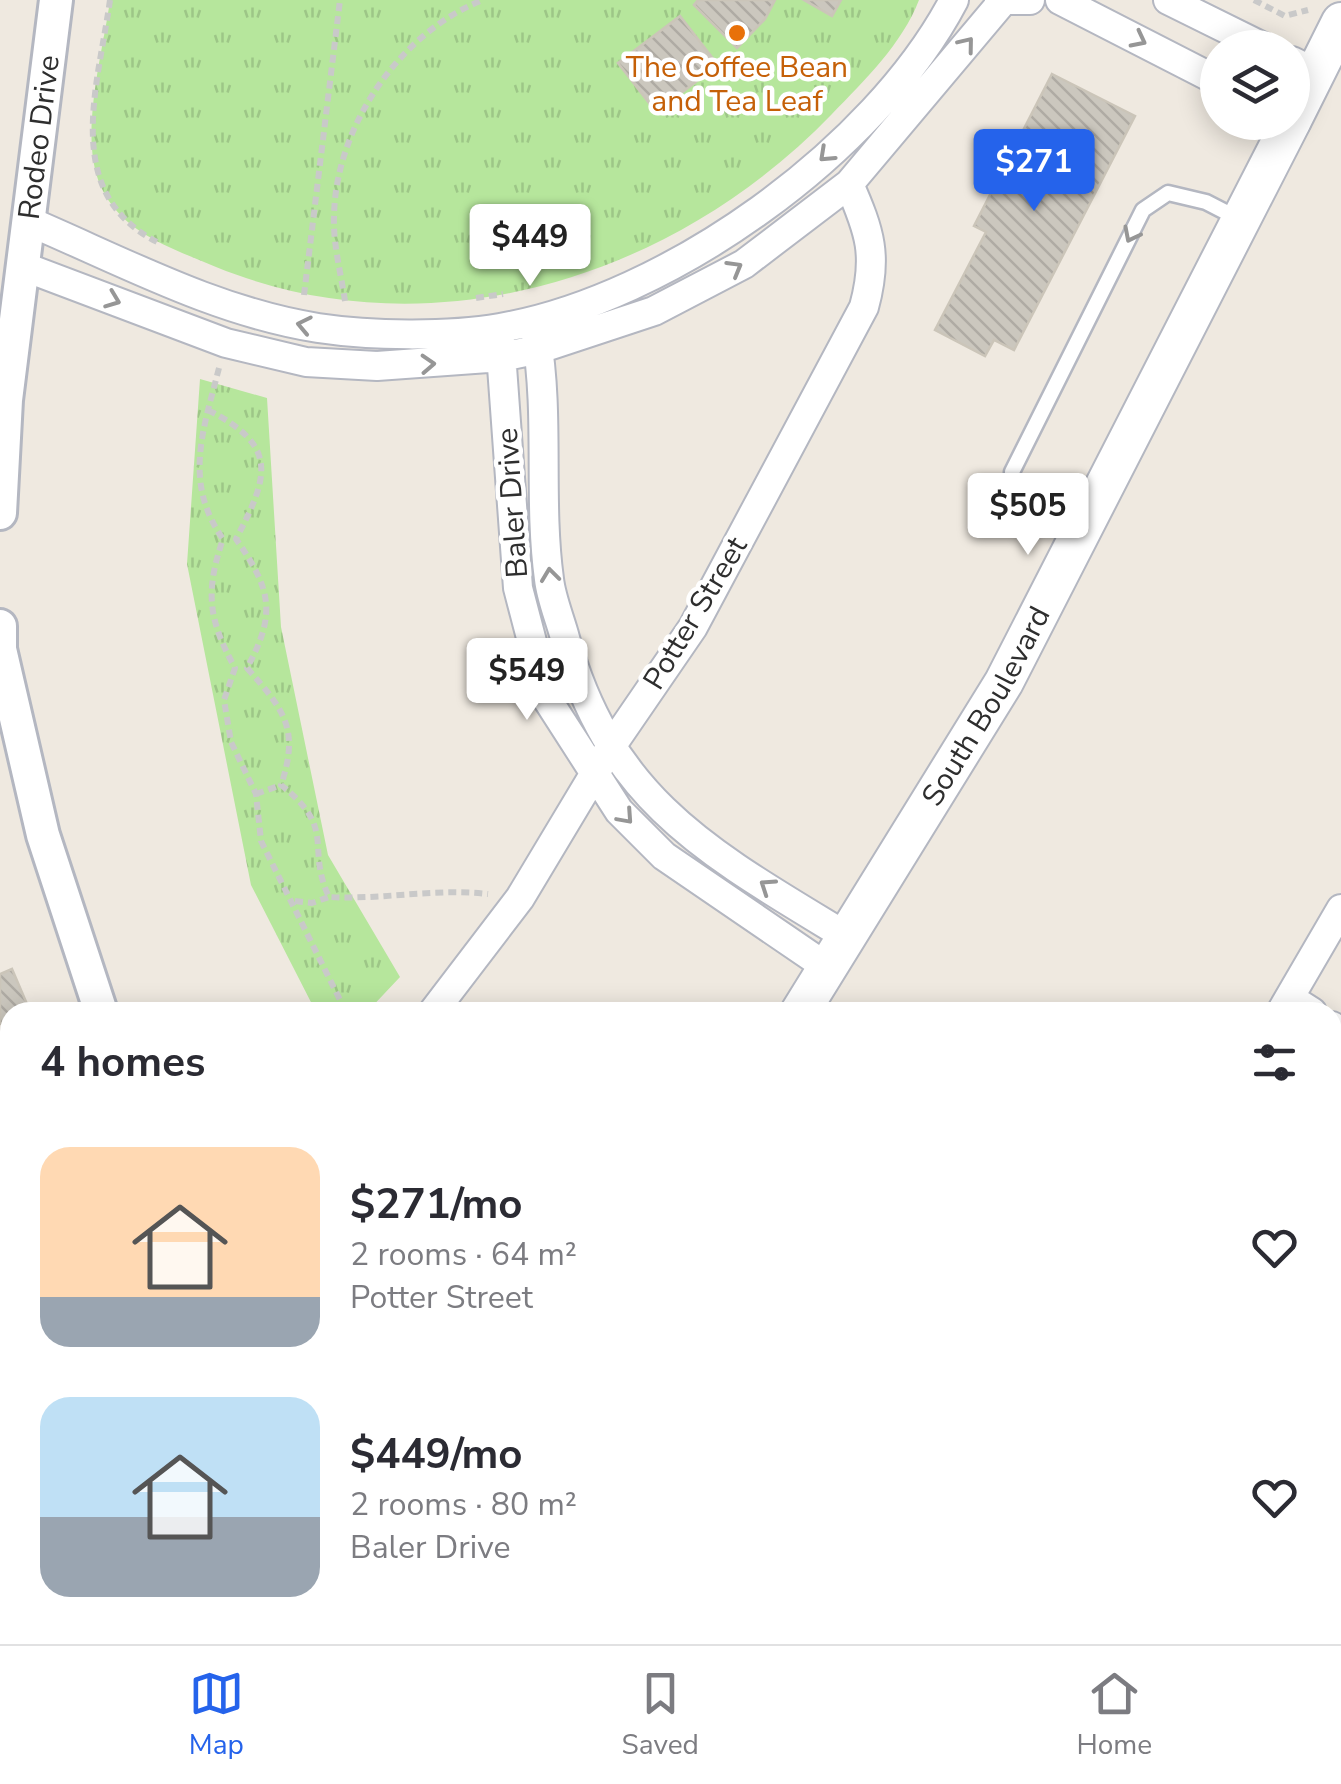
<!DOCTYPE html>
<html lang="en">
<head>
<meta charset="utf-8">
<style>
  :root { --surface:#fff; --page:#f7f7f7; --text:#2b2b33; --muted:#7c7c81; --line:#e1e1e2; --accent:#2563eb }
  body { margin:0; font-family:"Nunito Sans",sans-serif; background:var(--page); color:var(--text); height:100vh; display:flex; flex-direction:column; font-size:38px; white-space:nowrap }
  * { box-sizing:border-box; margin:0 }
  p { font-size:32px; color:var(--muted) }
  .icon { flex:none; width:55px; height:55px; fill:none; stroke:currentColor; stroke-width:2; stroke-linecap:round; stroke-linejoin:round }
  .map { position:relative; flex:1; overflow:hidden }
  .details { position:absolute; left:0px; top:1002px; width:1342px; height:642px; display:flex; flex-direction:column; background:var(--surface); border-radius:30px 30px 0 0; box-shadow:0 5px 25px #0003 }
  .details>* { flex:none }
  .fabs { position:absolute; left:1200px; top:30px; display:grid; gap:20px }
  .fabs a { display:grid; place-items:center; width:110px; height:110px; border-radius:50%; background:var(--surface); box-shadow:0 5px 25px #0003; font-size:50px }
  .price { position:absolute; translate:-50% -85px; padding:0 22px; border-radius:10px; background:#fff; color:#222; font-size:32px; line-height:65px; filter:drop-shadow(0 2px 5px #0008) }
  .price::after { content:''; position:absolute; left:50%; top:60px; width:30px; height:22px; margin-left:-15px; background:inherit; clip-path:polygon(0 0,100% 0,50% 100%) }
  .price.on { background:var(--accent); color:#fff }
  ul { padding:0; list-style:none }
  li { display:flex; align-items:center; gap:30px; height:250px; padding:0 40px }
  li span { display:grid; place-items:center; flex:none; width:280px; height:200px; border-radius:30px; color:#555 }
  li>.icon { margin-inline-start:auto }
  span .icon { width:120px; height:120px; fill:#fffc; stroke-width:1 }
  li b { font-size:42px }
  h2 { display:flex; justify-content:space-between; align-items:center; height:120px; padding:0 40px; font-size:42px }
  .dock { display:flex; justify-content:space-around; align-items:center; height:140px; border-top:2px solid var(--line); background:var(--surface); font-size:28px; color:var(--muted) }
  .dock a { display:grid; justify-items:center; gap:5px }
  .dock .on { color:var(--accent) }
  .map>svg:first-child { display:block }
  .park { fill:url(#park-tufts) }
  .building { fill:url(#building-back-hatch); stroke:#cbc5b9; stroke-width:2.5 }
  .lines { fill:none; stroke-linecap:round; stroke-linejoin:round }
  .service-casing { stroke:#b4b7c1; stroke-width:19 }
  .minor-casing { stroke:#b4b7c1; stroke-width:32 }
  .tertiary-casing { stroke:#b4b7c1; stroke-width:38 }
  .secondary-casing { stroke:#b4b7c1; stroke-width:42 }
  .path { stroke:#c9c9c9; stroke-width:6; stroke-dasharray:8 5; stroke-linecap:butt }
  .service { stroke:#fff; stroke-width:14 }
  .minor { stroke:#fff; stroke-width:28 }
  .tertiary { stroke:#fff; stroke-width:32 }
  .secondary { stroke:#fff; stroke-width:38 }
  .oneway { stroke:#969696 }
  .food-dot { fill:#e8710a; stroke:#fff; stroke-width:4 }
  .labels { text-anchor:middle; stroke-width:9; stroke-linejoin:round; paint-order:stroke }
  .food-label { font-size:30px; fill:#c56008; stroke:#fff }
  .street-label { font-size:30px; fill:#2e2e2e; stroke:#fff }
</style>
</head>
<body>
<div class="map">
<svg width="1341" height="1644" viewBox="0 0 1341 1644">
  <defs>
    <pattern id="park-tufts" width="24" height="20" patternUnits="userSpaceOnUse" patternTransform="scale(2.5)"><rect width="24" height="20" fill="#b6e69c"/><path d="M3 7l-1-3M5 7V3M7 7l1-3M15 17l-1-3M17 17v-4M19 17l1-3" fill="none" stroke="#9dc687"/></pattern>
    <pattern id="building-back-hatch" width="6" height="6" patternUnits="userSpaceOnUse" patternTransform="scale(2.5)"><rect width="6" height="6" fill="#cbc7be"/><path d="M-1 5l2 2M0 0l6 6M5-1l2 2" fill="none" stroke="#afaba4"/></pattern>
  </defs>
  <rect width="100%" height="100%" fill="#efe9e0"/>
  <path class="park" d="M110,0H919C902,44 865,80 832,114C675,277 432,355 216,267C172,248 123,234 101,187C78,137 103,53 110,0Z
    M200,379L267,398L281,627L328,855L400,977L367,1012H316L251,885L187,564Z"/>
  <path class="building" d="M698,0H775L765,19L737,48L694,5Z
    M804,0H841L832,16Z
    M680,16L718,65L656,112L618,63Z
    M1052,74L1135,116L1014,350L994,340L985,356L935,330L986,232L974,226Z
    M12,969L30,1011L10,1012V1020L0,1024V974Z
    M0,1245L10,1261V1281L0,1287Z
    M10,1281V1327L0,1333V1287Z
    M85,1635H135L129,1644H79Z"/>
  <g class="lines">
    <g class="service-casing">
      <path id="service" d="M1075,538L1032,517L1012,500V472L1143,210L1168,193L1206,202L1241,220"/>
    </g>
    <g class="minor-casing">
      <path id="minor" d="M999,0H1030
        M1060,0L1218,81
        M1168,0L1265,48
        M1292,61L1316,73
        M28,221C122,261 216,312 318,328C371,336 447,337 500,328C668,299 875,151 954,0
        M22,266L226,343L306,362L377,366L502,357L539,349L654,311L744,264L849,184L1003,1
        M536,335C550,415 538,498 549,579C551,598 560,619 565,638C611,803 711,854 849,938
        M500,339L518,588L547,699L619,811L664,856L828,968
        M1290,998L1312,1012
        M433,1012L520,898L610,748L693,627L864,307C878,256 870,232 849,184
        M1281,1012L1341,909
        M1332,1026L1341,1032
        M1332,1273L1341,1278
        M1332,1509L1341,1514
        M1125,1635L1140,1644
        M872,1644L878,1635"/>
    </g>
    <g class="tertiary-casing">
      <g id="tertiary">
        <path id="s1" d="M0,513L6,400L56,0"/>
        <path d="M0,626V649L43,835L101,1012"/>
      </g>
    </g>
    <g class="secondary-casing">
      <g id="secondary">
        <path d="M1292,120L1341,22"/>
        <path id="s2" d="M800,1012L1004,682L1291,122"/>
        <path d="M366,1644L372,1635"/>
      </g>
    </g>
    <path class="path" d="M110,0C98,87 60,194 159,243
      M1254,0L1285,16L1308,10
      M304,295L340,0
      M476,298L503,294
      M345,301C341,274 333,244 334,217C335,127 400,32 483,0
      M219,368C203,431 183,482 223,539C205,592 208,619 235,668L224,700L231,742L256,794L261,841L346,1012
      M208,410C279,446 269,476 236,539C271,589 277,613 247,668C284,710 300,729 281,785C338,830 305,846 329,897C383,900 435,888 488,894
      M256,794L281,785
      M295,901L312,903L329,897"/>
    <use href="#service" class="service"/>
    <use href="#minor" class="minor"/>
    <use href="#tertiary" class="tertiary"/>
    <use href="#secondary" class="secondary"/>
  </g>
  <defs><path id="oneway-chevron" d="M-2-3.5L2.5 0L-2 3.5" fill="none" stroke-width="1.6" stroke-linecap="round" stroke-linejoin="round" transform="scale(2.5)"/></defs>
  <g class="oneway">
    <use href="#oneway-chevron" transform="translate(1139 40) rotate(27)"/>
    <use href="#oneway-chevron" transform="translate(967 44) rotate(-51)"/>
    <use href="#oneway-chevron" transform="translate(826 155) rotate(137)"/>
    <use href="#oneway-chevron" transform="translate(1131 235) rotate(117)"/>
    <use href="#oneway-chevron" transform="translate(735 268) rotate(-30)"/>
    <use href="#oneway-chevron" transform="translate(113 300) rotate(21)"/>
    <use href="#oneway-chevron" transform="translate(304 325) rotate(-168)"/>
    <use href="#oneway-chevron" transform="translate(428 364) rotate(-3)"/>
    <use href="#oneway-chevron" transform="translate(550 575) rotate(-97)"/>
    <use href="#oneway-chevron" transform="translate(626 817) rotate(48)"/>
    <use href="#oneway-chevron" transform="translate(767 886) rotate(-146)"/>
  </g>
  <circle class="food-dot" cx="737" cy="33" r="10"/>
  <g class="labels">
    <g class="food-label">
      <text x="737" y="77">The Coffee Bean<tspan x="737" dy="34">and Tea Leaf</tspan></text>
    </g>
    <g class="street-label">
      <text dy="10" stroke="none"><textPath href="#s1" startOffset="378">Rodeo Drive</textPath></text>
      <text transform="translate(512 503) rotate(-94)" y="10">Baler Drive</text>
      <text transform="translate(695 613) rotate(-59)" y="10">Potter Street</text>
      <text dy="10" stroke="none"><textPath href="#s2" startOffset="358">South Boulevard</textPath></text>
    </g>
  </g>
</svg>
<div class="fabs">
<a><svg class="icon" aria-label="layers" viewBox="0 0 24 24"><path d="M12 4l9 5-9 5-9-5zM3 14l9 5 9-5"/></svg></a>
</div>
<b class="price on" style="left:1034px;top:214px">$271</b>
<b class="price" style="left:530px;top:289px">$449</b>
<b class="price" style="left:1028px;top:558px">$505</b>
<b class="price" style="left:527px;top:723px">$549</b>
<section class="details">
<h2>4 homes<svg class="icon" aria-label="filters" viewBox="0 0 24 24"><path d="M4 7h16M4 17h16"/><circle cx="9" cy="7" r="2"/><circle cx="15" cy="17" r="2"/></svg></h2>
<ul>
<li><span style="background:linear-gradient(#ffd9b3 75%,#9aa5b1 0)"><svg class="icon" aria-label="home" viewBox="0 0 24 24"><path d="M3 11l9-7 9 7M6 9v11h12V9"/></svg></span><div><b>$271/mo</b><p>2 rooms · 64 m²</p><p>Potter Street</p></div><svg class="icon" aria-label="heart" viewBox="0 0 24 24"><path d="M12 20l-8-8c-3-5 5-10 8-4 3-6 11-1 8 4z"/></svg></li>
<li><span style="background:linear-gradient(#bfe0f5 60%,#9aa5b1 0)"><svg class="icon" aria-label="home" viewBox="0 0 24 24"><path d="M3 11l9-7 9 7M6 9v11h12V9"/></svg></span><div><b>$449/mo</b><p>2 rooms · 80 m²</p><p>Baler Drive</p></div><svg class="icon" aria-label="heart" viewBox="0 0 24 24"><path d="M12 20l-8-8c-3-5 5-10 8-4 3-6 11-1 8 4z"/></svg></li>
</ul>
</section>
</div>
<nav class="dock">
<a class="on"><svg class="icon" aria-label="map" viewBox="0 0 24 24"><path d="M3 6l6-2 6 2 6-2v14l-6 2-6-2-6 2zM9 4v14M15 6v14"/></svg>Map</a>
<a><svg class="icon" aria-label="saved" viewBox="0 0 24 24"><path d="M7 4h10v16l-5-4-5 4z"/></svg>Saved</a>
<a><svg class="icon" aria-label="home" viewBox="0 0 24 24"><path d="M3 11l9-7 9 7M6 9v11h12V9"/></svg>Home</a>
</nav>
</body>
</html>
